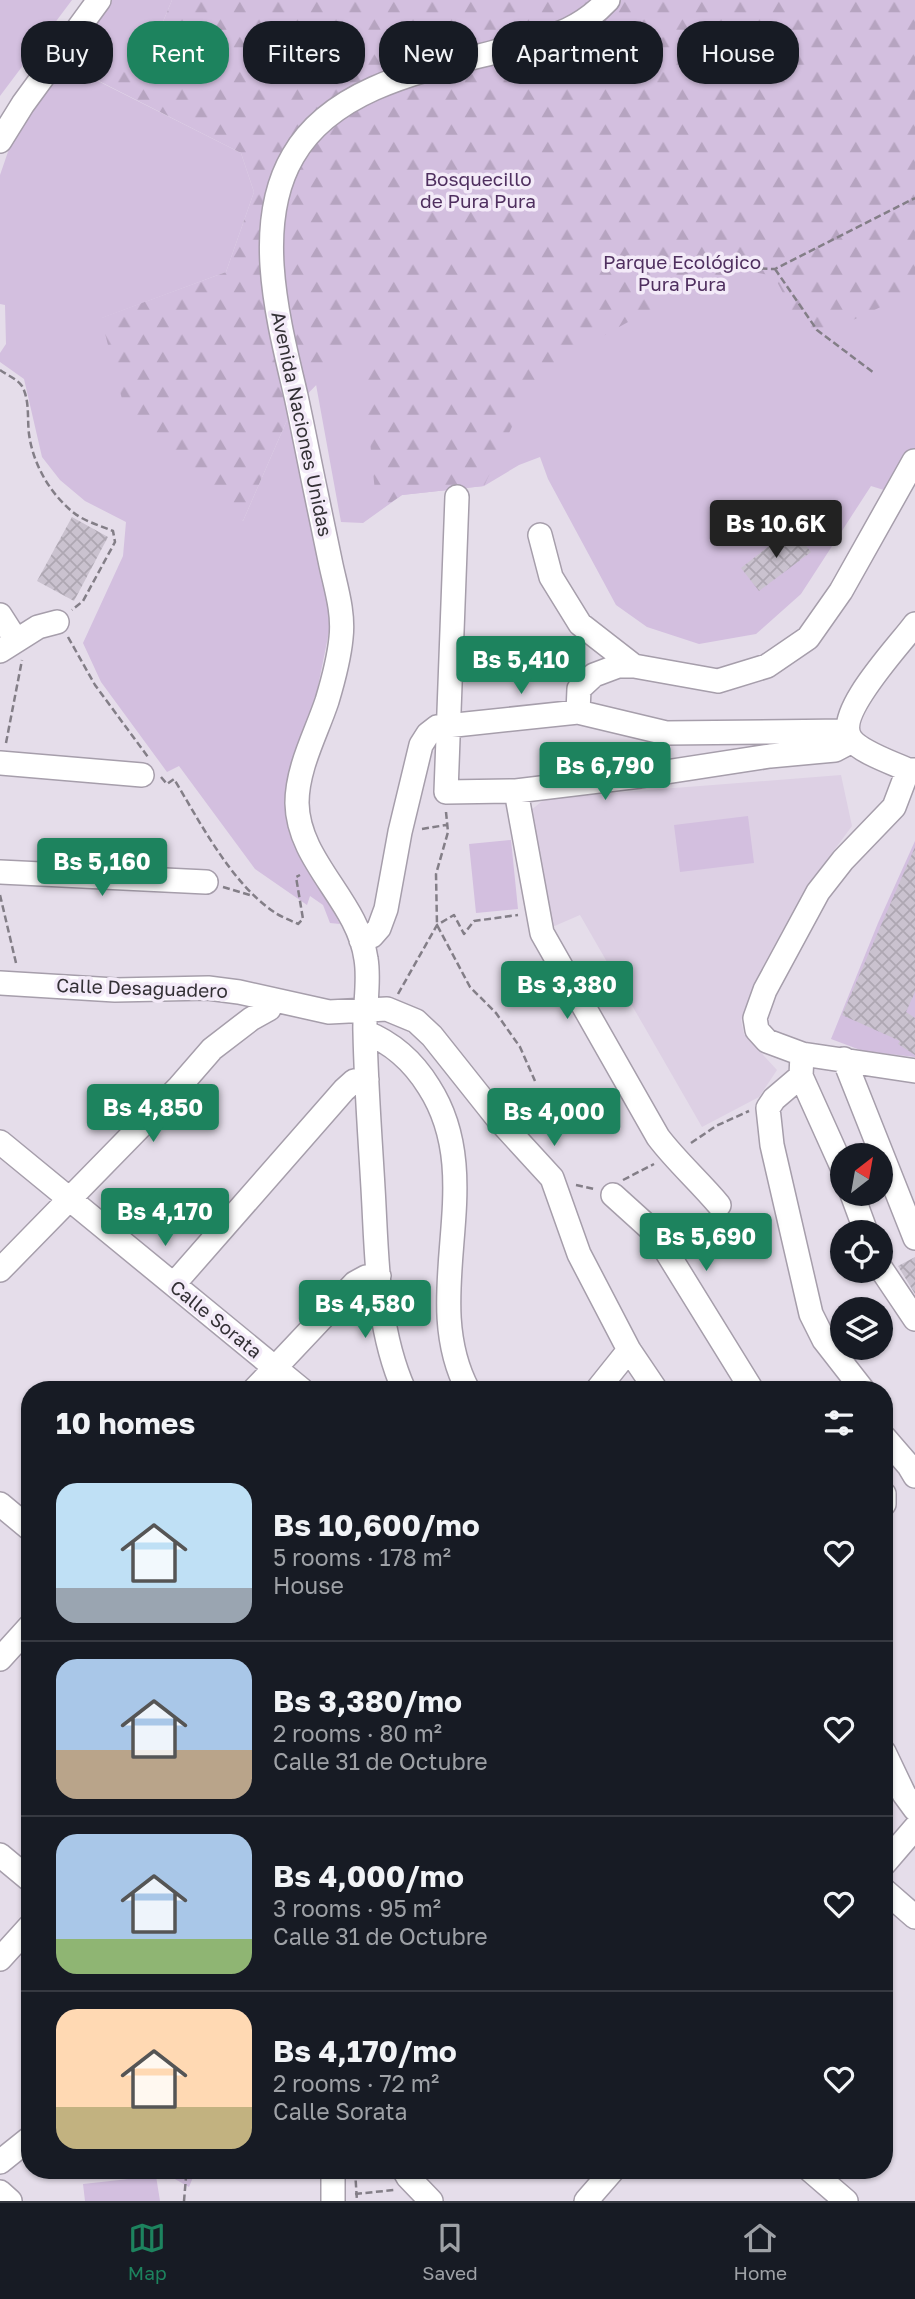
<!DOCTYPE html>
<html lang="en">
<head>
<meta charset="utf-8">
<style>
  :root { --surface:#171b24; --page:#242831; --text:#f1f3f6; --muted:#9ea1a6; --line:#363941; --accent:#1d835e }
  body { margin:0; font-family:"Golos Text",sans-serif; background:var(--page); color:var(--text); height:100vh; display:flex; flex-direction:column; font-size:26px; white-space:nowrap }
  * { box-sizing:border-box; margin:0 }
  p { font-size:23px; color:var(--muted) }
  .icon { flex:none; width:38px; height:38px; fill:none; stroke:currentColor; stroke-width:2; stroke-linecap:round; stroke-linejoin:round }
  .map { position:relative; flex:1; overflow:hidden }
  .side { position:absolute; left:21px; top:1381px; width:872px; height:798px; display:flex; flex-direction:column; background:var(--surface); border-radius:28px; box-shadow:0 2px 5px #0004 }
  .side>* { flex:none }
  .hud { position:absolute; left:21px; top:21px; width:873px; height:63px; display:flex; gap:14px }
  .needle { width:46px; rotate:31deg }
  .controls { position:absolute; left:830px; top:1143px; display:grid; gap:14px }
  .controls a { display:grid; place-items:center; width:63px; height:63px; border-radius:50%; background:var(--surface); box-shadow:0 2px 5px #0004; font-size:35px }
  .price { position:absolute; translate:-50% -60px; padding:0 16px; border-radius:7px; background:var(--accent); color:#fff; font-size:23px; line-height:46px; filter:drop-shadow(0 2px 4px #0008) }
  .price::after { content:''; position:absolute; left:50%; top:42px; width:21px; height:16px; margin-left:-10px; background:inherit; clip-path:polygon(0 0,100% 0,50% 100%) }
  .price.current { background:#222; color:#fff }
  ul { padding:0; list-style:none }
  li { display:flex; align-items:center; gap:21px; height:175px; padding:0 35px }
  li+li { border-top:2px solid var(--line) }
  li span { display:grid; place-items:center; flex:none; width:196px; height:140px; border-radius:21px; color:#555 }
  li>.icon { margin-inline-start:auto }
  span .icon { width:84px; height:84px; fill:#fffc; stroke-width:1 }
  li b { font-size:30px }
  h2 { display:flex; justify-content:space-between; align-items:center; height:84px; padding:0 35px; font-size:30px }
  .tag { padding:0 24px; border-radius:28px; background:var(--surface); box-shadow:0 2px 5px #0004; font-size:24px; line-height:63px }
  .tag.current { background:var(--accent); color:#fff }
  .menu { display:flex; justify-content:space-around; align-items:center; height:98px; border-top:2px solid var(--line); background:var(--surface); font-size:19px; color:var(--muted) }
  .menu a { display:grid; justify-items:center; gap:4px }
  .menu .current { color:var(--accent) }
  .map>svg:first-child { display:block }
  .built { fill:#ddd0e4 }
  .green { fill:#d3bfdf }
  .forest { fill:url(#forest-firs) }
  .building { fill:url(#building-cross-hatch) }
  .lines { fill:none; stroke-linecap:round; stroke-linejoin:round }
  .minor-casing { stroke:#a69eab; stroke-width:26 }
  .path { stroke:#837e87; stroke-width:2.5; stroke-dasharray:7 3.5; stroke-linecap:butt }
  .minor { stroke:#fff; stroke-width:23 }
  .labels { text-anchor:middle; stroke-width:7; stroke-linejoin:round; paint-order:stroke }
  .park-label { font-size:19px; fill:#4f2f5f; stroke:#f3eaf8 }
  .street-label { font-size:19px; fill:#333035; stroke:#f3eaf8 }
</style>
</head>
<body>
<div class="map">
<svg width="915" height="2201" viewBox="0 0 915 2201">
  <defs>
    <pattern id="forest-firs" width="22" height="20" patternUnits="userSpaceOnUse" patternTransform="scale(1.75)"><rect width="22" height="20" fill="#d3bfdf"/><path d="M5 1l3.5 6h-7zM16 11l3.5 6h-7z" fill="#b6a4c0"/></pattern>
    <pattern id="building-cross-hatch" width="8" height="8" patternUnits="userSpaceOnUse" patternTransform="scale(1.75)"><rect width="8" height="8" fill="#cac2cf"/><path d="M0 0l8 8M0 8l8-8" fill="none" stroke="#aea7b2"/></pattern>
  </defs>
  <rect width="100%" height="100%" fill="#e5ddea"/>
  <path class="built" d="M841,775L852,826L809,884L741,1020L744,1034L777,1070L759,1097L702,1127L580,915L550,928L530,811L546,798Z"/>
  <path class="green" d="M0,0H72L0,96Z
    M111,0H172L155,41L86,75L241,153L254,192L226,272L102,318L243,521L291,411L320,546L330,627L315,701L292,774L285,804L290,835L340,924L330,923L323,905L310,896L307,905L255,869L179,766L167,772L101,682L83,643L123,556L126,522L85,501L60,480L42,457L24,379L0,362V353L6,344L5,305L0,304V175L10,146L38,99Z
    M915,0V462L887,491L871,486L801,594L756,634L699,644L647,627L616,605L548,479L540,457L519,465L484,486L402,495L363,523L341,522L299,291Z
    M748,816L754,863L680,872L674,825Z
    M511,840L518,909L476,913L469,844Z
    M915,841V1057L863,1051L831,1039L878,923Z
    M159,2170H196L189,2187Z
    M156,2176L160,2201H85L83,2184Z"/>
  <path class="forest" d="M172,0H915V291L808,341L774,276L748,271L695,285L601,337L552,369L526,397L484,486L402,495L377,512L360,340L291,411L243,521L123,403L101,318L226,272L254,192L241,153L85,74L155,41Z"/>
  <path class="building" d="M72,517L108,537L74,601L37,581Z
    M792,528L811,552L759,591L741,568Z
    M915,847V992L906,1012L915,1018V1055L898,1044L900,1041L842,1015Z
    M915,1257V1294L898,1266Z"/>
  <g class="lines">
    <g class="minor-casing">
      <path id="minor" d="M0,141L23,104L99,0
        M457,497L446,792L516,791L640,776L770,756L835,750L852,741
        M540,535L551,577L580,624L634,666
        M0,615L16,640
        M915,624C900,645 833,714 851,739C860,752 893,763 908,770H915
        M0,651L38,627L57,622
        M578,712L579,689L594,675L618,666H634L718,681L767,666L808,638L841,591L914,461
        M0,763L142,775
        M908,770L894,807L843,860L818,892L765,990L755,1018L757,1030L767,1041L802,1054L915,1071
        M516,791L542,933L658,1137C676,1161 699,1181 719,1205
        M0,872L206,882
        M361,940L372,936L379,928L386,909L400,832L421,745L428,734L437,727L578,712L666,733L847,731
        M0,983L115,990L208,988L239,992L329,1012L387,1009L416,1021L432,1036L498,1119L552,1178L579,1254L629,1350L656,1390
        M365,1032C393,1043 413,1061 429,1087C490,1182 417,1294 468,1390
        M802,1054L801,1076L774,1099L768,1108L772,1145L811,1314L824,1340L863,1390
        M844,1059L915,1238
        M801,1076L842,1167
        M0,1142L302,1390
        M852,1194L866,1232
        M613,1195L655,1233L752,1390
        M880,1267L915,1319
        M0,1270L179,1087L212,1049L251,1019L269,1009L273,1000
        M174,1284L344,1090L354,1081L367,1080
        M254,1390L355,1283L366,1277L379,1276
        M404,1390C376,1327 377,1255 373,1188C370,1136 366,1084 365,1032C364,1008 370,982 366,959C358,901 298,862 297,803C297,768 316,734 327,701C333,681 339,659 341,638C344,613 336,588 331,565C326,541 321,517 316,493C309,460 303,428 296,396C279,323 252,226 293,156C334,84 434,68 507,49C549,37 577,33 608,0
        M597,1390L629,1350
        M884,1437L909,1466L915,1476
        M884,1494V1504
        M0,1504L30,1529
        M0,1659L30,1626
        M884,1752L904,1794L915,1809
        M0,1855L30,1880
        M884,1864L915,1828
        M884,1890L915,1917
        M0,1959L30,1926
        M0,2162L30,2138
        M333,2170V2201
        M404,2170L408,2177L431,2201
        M810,2170L846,2201
        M0,2192L10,2201
        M586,2201L613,2170"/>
    </g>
    <path class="path" d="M603,264L775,269L915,198
      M775,269L817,330L874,373
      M0,370C7,375 17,379 22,386C30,401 27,418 29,434C33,464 50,494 74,513C84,521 101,526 113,531L115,542L83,601L72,610
      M68,637L95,685L148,757
      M6,743L22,660
      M161,777L167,784L174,779C200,822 231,883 274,912C281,917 290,920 298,924L303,919L296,877L300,875
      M446,812L448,832L436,874L437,925L470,987L496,1013L520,1047L535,1081
      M422,829L446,825
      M223,887L253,896
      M0,895L16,963
      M398,994L437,925L454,915L464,934L474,921L518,915
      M691,1143L716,1126L749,1111
      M623,1180L654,1164
      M576,1185L594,1189
      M179,2170L177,2174L186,2177L184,2201
      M355,2170L357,2201
      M355,2194L394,2190"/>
    <use href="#minor" class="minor"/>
  </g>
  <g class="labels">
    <g class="park-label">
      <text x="478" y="186">Bosquecillo<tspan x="478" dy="22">de Pura Pura</tspan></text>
      <text x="682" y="269">Parque Ecológico<tspan x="682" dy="22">Pura Pura</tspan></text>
    </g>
    <g class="street-label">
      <text transform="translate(302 424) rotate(78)" y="7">Avenida Naciones Unidas</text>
      <text transform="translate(142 988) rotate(2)" y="7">Calle Desaguadero</text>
      <text transform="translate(216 1319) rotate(39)" y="7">Calle Sorata</text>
    </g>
  </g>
</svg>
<div class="controls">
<a><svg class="needle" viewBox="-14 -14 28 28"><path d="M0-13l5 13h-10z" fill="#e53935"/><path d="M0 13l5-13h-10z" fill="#9ea1a6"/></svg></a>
<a><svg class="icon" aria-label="locate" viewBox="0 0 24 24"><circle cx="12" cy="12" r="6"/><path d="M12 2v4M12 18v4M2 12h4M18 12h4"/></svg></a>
<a><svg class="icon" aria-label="layers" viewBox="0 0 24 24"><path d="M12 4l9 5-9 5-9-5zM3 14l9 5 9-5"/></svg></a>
</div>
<b class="price current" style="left:776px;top:560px">Bs 10.6K</b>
<b class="price" style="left:521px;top:696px">Bs 5,410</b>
<b class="price" style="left:605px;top:802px">Bs 6,790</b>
<b class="price" style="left:102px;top:898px">Bs 5,160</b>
<b class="price" style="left:567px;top:1021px">Bs 3,380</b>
<b class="price" style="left:153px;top:1144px">Bs 4,850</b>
<b class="price" style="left:554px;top:1148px">Bs 4,000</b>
<b class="price" style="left:165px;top:1248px">Bs 4,170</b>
<b class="price" style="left:706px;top:1273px">Bs 5,690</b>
<b class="price" style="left:365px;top:1340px">Bs 4,580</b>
<div class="hud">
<a class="tag">Buy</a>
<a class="tag current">Rent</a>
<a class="tag">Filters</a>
<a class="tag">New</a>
<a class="tag">Apartment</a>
<a class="tag">House</a>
</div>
<section class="side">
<h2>10 homes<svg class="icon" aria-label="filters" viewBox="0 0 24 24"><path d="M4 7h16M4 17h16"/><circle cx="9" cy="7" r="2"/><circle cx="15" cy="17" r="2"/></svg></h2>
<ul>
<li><span style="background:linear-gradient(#bfe0f5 75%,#9aa5b1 0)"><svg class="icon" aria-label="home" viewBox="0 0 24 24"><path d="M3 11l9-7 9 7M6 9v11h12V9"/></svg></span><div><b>Bs 10,600/mo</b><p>5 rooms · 178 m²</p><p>House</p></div><svg class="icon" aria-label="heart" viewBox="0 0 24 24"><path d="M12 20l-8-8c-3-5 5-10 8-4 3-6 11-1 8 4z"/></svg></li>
<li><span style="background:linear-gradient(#a9c7e8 65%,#b9a48a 0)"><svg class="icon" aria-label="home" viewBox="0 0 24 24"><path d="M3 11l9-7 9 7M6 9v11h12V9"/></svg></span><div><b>Bs 3,380/mo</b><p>2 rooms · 80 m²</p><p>Calle 31 de Octubre</p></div><svg class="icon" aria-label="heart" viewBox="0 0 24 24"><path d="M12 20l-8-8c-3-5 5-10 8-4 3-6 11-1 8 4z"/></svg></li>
<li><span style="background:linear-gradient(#a9c7e8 75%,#8fb573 0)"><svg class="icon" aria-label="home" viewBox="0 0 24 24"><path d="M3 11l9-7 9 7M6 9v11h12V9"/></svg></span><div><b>Bs 4,000/mo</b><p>3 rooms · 95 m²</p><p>Calle 31 de Octubre</p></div><svg class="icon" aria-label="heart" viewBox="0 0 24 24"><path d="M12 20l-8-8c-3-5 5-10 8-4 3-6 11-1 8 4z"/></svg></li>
<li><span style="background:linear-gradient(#ffd9b3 70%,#c2b280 0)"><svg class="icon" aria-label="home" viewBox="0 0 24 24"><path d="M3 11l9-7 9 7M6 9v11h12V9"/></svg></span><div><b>Bs 4,170/mo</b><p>2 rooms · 72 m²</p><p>Calle Sorata</p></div><svg class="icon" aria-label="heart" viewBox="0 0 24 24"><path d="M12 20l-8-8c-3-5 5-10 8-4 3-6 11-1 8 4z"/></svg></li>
</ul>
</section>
</div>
<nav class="menu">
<a class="current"><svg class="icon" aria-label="map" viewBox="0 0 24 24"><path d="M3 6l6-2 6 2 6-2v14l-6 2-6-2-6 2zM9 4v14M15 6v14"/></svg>Map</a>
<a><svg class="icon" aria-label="saved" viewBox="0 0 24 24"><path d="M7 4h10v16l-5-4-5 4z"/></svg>Saved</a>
<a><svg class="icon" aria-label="home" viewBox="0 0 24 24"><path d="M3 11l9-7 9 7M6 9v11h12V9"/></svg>Home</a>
</nav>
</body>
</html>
